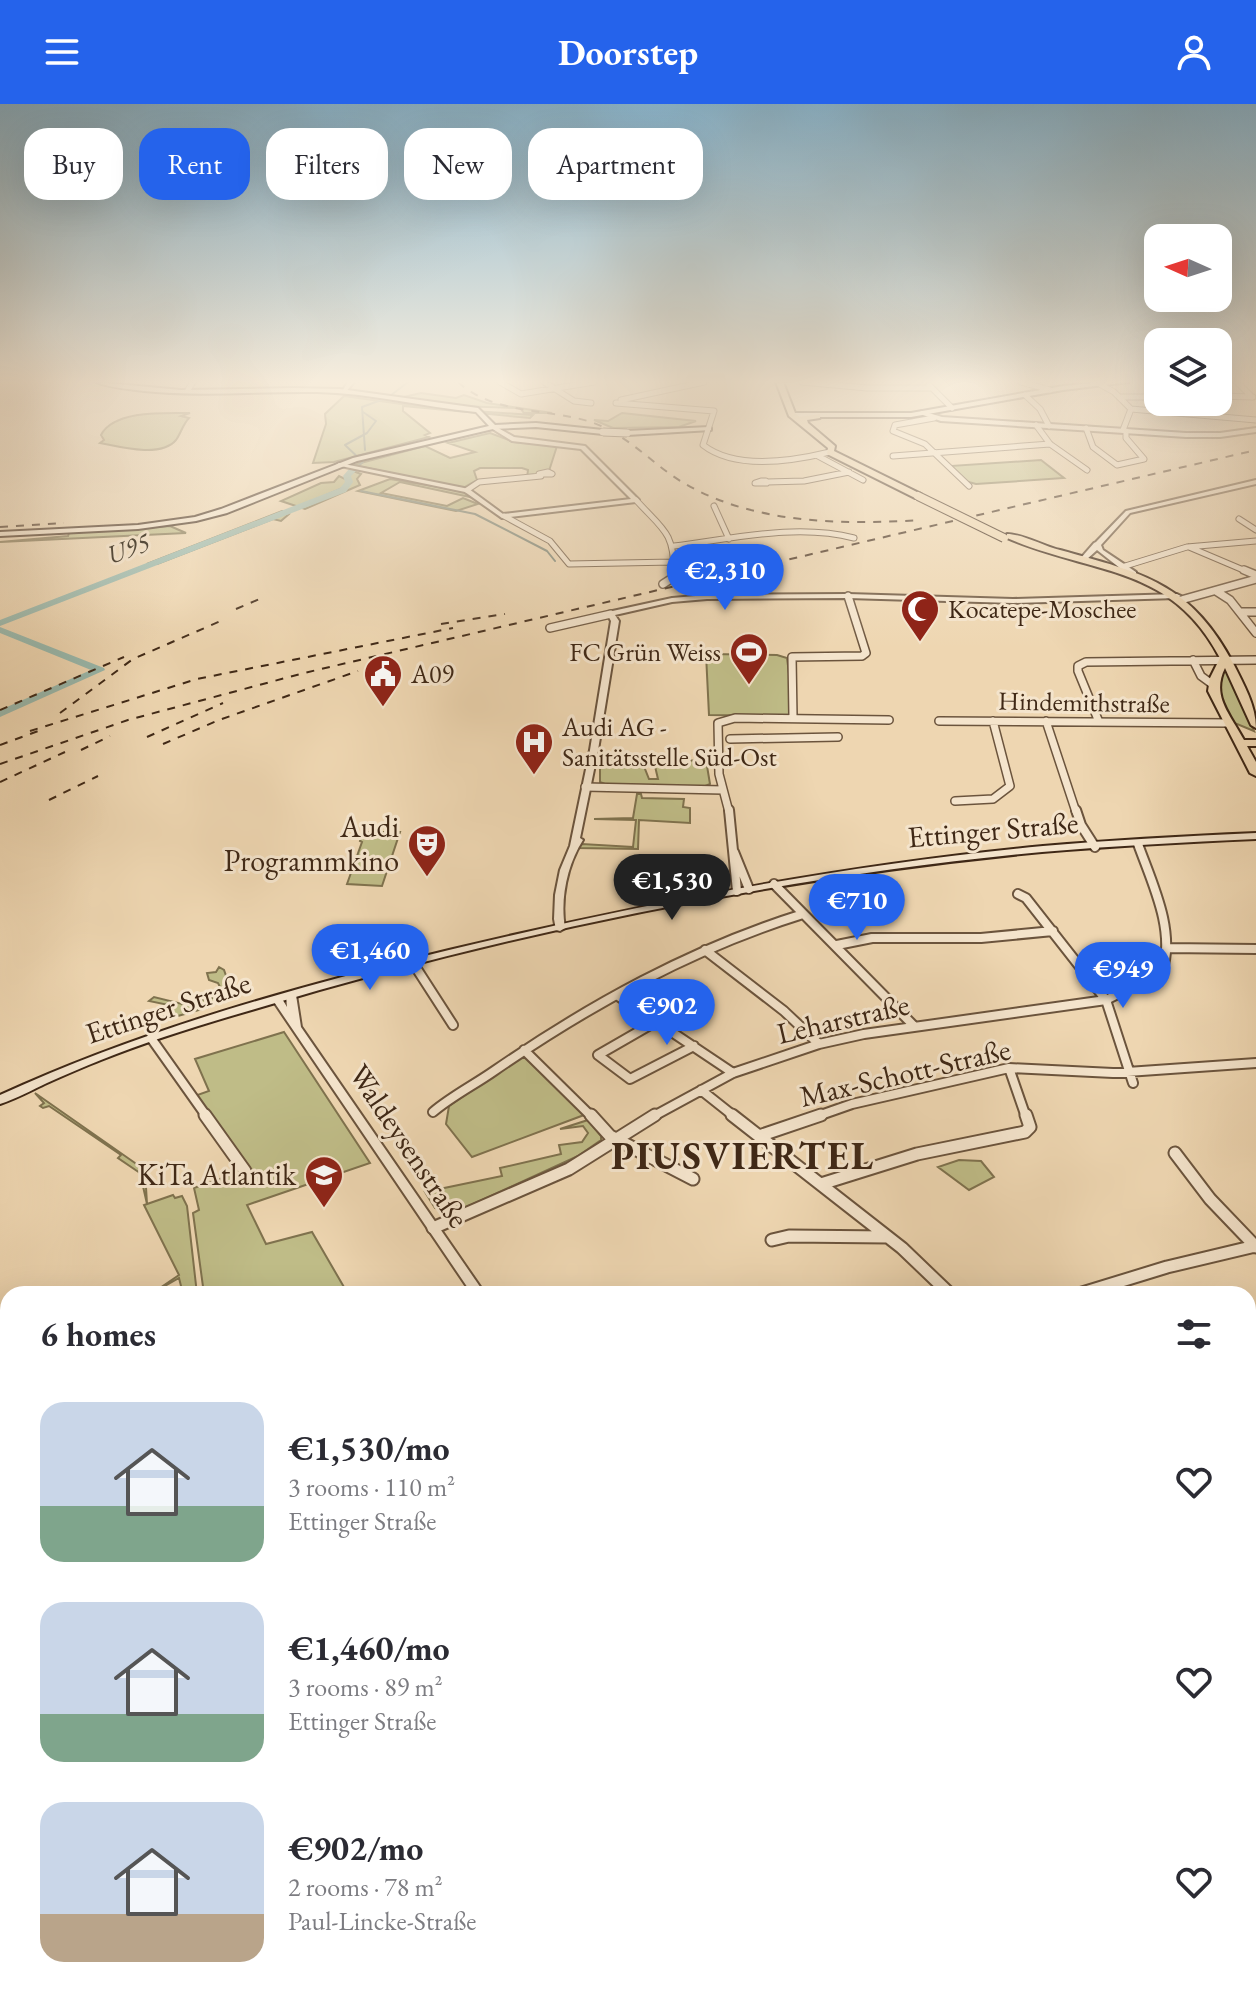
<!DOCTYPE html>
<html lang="en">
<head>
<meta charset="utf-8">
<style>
  :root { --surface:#fff; --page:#f7f7f7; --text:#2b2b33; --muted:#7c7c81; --accent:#2563eb }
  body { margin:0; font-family:"EB Garamond",serif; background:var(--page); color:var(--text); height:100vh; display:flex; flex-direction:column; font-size:30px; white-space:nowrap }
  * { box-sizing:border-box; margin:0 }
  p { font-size:26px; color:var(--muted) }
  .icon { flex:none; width:44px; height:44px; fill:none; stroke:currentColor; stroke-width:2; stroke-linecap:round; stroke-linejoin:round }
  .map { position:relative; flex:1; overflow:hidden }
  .side { position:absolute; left:0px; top:1182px; width:1256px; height:712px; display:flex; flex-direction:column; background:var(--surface); border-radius:24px 24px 0 0; box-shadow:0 8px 32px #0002 }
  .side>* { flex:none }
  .top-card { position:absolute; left:24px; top:24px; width:800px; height:72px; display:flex; gap:16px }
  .needle { width:52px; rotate:273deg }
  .controls { position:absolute; left:1144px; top:120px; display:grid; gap:16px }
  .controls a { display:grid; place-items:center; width:88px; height:88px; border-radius:16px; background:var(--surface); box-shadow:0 8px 32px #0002; font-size:40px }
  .price { position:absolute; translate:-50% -68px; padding:0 18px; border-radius:28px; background:var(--accent); color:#fff; font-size:26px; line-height:52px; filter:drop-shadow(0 2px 4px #0008) }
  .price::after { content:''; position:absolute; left:50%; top:48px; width:24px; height:18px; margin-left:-12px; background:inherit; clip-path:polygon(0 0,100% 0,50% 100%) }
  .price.active { background:#222; color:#fff }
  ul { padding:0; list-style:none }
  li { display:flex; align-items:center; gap:24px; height:200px; padding:0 40px }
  li span { display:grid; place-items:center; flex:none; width:224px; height:160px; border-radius:24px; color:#555 }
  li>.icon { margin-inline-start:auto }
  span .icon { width:96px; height:96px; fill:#fffc; stroke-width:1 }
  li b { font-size:34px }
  h2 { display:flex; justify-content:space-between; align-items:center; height:96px; padding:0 40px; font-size:34px }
  .tag { padding:0 28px; border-radius:24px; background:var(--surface); box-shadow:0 8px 32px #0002; font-size:28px; line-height:72px }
  .tag.active { background:var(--accent); color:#fff }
  header { display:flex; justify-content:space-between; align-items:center; height:104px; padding:0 40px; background:var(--accent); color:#fff; font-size:36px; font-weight:700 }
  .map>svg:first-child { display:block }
  .green { fill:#bfbc87; stroke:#7f724e; stroke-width:2 }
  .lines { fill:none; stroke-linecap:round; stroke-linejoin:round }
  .stream { stroke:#757f71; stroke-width:2 }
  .river { fill:#99b9ad; fill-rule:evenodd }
  .minor-far4-casing { stroke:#6b543d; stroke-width:7 }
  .minor-far3-casing { stroke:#6b543d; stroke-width:10 }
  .minor-far2-casing { stroke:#6b543d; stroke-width:12 }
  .minor-far1-casing { stroke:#6b543d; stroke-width:15 }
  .minor-casing { stroke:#6b543d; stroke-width:18 }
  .tertiary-casing { stroke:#6b543d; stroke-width:4 }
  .secondary-casing { stroke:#3f2816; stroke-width:4 }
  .primary-casing { stroke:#3f2816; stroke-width:4 }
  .minor-far4 { stroke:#f4e4cc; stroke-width:5 }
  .minor-far3 { stroke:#f4e4cc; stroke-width:7 }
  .minor-far2 { stroke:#f4e4cc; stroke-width:8 }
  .minor-far1 { stroke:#f4e4cc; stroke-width:11 }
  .minor { stroke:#f4e4cc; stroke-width:14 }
  .tertiary { fill:#f4e4cc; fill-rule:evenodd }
  .secondary { fill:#f4e4cc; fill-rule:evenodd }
  .primary { fill:#eed6b1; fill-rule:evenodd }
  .rail-far1 { stroke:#3f2816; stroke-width:2; stroke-dasharray:8 8; stroke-linecap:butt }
  .rail { stroke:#3f2816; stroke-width:3; stroke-dasharray:21 21; stroke-linecap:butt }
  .secondary-bridge-casing { stroke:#3f2816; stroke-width:9; stroke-linecap:butt }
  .primary-bridge-casing { stroke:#3f2816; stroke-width:10; stroke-linecap:butt }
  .secondary-bridge { stroke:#f4e4cc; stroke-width:7 }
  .primary-bridge { stroke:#eed6b1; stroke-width:8 }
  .labels { text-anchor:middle; stroke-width:6; stroke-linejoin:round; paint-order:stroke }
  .far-water-label { font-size:26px; font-style:italic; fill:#564c3c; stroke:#f4e4cc }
  .far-poi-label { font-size:26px; fill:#3f2816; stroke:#f4e4cc; text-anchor:start }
  .far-street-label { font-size:26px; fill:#3f2816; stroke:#f4e4cc }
  .poi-label { font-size:30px; fill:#3f2816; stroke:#f4e4cc; text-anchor:end }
  .street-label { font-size:30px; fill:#3f2816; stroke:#f4e4cc }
  .district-label { font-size:38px; font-weight:bold; letter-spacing:2px; fill:#3f2816; stroke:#f4e4cc }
</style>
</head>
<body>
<header><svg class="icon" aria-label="menu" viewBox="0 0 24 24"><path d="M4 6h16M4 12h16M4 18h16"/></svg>Doorstep<svg class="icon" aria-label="person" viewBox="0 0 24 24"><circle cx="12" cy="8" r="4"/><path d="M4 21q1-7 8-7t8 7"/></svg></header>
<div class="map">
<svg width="1256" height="1894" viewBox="0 0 1256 1894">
  <rect width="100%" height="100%" fill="#eed6b1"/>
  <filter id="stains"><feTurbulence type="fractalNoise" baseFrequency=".0025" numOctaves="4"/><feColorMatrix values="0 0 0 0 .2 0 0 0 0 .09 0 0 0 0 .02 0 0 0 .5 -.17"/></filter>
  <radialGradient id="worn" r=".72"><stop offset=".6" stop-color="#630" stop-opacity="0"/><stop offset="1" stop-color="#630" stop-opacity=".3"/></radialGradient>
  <path class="green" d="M421,289L456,294L464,291L487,299L552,309H524L520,304L456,302L399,294Z
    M344,292L430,304L533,311L530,314L403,302V307L430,329L425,331L429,333L334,358L313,359L326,320L325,310Z
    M190,309L181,312L189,314C183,320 181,329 176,336C161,354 120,343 100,339L104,336L101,331C114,306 165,309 190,309Z
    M622,309L696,317L679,323L613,324L594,316L608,317Z
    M490,329L514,338L557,342L549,367L527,374L528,366L522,364H480L474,367L477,376L463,384L353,361L425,342L450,354L475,348L448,339Z
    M1041,356L1064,374L976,380L965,377L950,362Z
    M353,367L361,370L357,375L360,381L305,405L281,397L321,379L334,378L339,372L349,377L348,372Z
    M390,375L464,387L470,393L400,378L381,389L447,402L463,394L478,400L456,407L358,387Z
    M282,407L289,410L281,417L273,415L157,460H147Z
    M170,422L186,429L0,438L68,432L69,429Z
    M706,550L777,551L787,554L794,610L788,612L709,611Z
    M1223,563L1225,564L1254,627L1232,618L1216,587Z
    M609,655L643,660L649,675H658L654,658L706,656L710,680L703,683L605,680L600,678V657Z
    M637,690H641L642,694L684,695L683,703L690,704V719L639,716L638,745L578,744L582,740L633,743L636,716L594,715L633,714Z
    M363,728H400L382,782L347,780L362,738L360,737Z
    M219,863L224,866L232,889L209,903L171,914L164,911L171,906L169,901L149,897L154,893L182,900L190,896H209L222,887L218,879L209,876L207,869L216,868Z
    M284,928L370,1059L247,1101L266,1140L312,1128L348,1190H204L193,1109L199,1106L194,1084L240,1068L189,994L209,987L195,955Z
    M519,954H526L584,1011L472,1053L446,1020L449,1002Z
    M35,989L145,1066L147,1100L173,1091L175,1094L182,1092L187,1102L197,1190H183L179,1174L151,1190L179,1171L144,1101L147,1100L140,1069L118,1054L121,1051L49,1002L43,1004L40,1002L44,999Z
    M588,1016L601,1032V1036L578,1052L460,1106L435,1104L425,1088L502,1072L500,1064L561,1050L559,1041L582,1038L588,1029L583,1022L560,1025Z
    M959,1056L981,1057L994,1073L969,1086L938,1063Z
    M1256,1512V1592L1248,1585V1519Z"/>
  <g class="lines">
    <path class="stream" d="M390,292L408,278
      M365,346L362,303L384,295
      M361,387L475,410L547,447L555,457
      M296,404L345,383L349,378L347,372L363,358L345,341L367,329L376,317L363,308
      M147,461L285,408"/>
    <path class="river" d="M349,365L356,367L351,372L353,378L346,388L0,522V516L340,384L345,378L343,372Z
      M0,523L104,564L105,566L0,613V606L91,566L0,529Z"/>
    <g class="minor-far4-casing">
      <path id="minor-far4" d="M500,278L521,290L594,278
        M544,278L574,297L591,299
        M802,278L867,284H932
        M1021,278L1050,286
        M1096,278L1114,288L1131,305L1123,326
        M1237,278L1252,293
        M929,281L952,304
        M188,286L193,278
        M1025,291L1040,305L1049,322
        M1218,292L1253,293
        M1120,293H1158
        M621,296L704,278
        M616,299L714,307L703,341C735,366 793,357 830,348
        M1131,305L1256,316
        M934,314L895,321L893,327L925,340L969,382
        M1036,321L1050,340L1087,366
        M1086,324L1093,343L1117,361L1144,355L1126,334V327
        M818,352L863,376
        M893,352L1050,340
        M548,368L552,370H539Z
        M761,377H766L767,379H755Z
        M767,378L804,377L849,368
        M467,386L479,378L541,372
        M636,396C662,425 674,427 674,468
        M714,402L729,435
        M504,412L550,437L569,460L673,458
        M1239,415L1256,426
        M674,442C732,435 796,419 854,434
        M1189,443L1248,468
        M1122,463L1187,443L1256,437"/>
    </g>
    <g class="minor-far3-casing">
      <path id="minor-far3" d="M1244,466L1256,471
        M663,480L674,473V466
        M1216,487L1230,496L1256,529
        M1181,496L1256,475
        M1240,508H1256
        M550,524L611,510
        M1193,556L1201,572L1212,580
        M793,613L792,553L862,552L866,549L848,492
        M939,617L1229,619
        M1046,617L1076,708
        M1099,618L1078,567V562L1086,558L1256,556
        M730,635L838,633
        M585,683L723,686
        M955,697L993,695L1010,682L993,617
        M729,708L719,670L718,619L735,614L889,616"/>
    </g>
    <g class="minor-far2-casing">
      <path id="minor-far2" d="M729,706L737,787
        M1076,706L1081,721L1095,743
        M734,748L749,785
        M774,780L913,921
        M1018,790L1026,794L1106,896L1133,979
        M837,841L872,834H981L1053,827
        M1167,844L1256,845
        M705,846L784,907L819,940
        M413,859L453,921
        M618,892L733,969
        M657,917L598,951L630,975L694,942
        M151,934L207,1013
        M524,946L592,1013
        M1009,964L1026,1013
        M701,986L735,1013
        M433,1008C452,992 474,981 494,967C590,901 691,845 803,810
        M652,1013L733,969L819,940L864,930L1106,896L1162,868C1176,827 1152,779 1138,740
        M815,1013L852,1000L1009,964L1113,969L1256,959"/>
    </g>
    <g class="minor-far1-casing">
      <path id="minor-far1" d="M205,1011L245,1067
        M591,1011L610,1032L693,1075
        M732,1011L902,1144L950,1190
        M759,1032L821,1011
        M1175,1049L1210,1095L1256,1143
        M821,1080L917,1050L1025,1028L1030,1023L1026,1011
        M433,1124L569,1065L655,1011
        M772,1136L789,1132L888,1133
        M1079,1190L1167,1163L1255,1142"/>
    </g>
    <g class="minor-casing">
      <path id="minor" d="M1248,1860L1256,1863
        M119,1894L127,1886"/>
    </g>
    <g class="tertiary-casing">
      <path id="tertiary" d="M348,278H354L345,289H341Z
        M922,307L942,313L1186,329H1220L1256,324V328L1220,333H1186L941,317L920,310L919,309Z
        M493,321L514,333L585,342L639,396L636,398L502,414L465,388L336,361L339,359L469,385L503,410L631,395L581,345L512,337L491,324V322Z
        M1256,376V380L1130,409L1101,441L1103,446L1136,468V472H1130L1097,446L1086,456L1080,455L1094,439L1096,438L1126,407Z
        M848,490L1013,495L1177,490L1181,492L1177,494L1013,499L848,494L707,495L672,498L615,511L619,517L598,646L580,734L583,736C567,761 560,795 565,824L560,827L556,826L554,815L555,791L560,766L570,742L590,646L611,517L607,510L608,508L672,494L707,491Z
        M291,888L296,891L301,923L485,1190H472L272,895L273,893H281L287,903L286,891Z
        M0,1291L8,1295V1308L0,1304Z
        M1256,1302C1256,1311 1256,1321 1248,1324C1248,1315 1246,1305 1256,1302Z
        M701,1886H724L728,1894H705Z
        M738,1886H760L756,1894H734Z"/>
    </g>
    <g class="secondary-casing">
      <path id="secondary" d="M96,278L181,286L293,284L340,285L478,304L495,321L536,319L603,326L606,328L603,330L536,323L493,325L357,357L227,409L196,417L138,425L0,432V428L138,421L195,413L221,405L353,354L489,322L476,308C423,303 370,289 317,288C260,287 202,293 144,287C128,285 111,284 96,278Z
        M1102,278H1129L1063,286L911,313H794L791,311L794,309H911L1063,282Z
        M709,323L711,324V326L627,331L624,329L627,327Z
        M1256,729V735C1185,738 1114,742 1042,748C780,773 508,829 255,905C203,920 151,936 101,956C83,963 65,971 47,979C32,986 16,995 0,1000V991C144,925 296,883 449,846C645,799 842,761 1043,742C1114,736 1185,732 1256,729Z"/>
    </g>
    <g class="primary-casing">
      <path id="primary" d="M776,278H783L795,309L800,313L820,310V314L807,316L808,319L835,342L834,347L921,390V394H915L827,350L828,344L789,312Z
        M1007,430C1023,430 1043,442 1060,446C1143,469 1191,479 1234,561C1244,581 1256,602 1256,624L1251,621L1225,564C1211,592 1230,610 1244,636H1256V642H1247L1256,658V672L1250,669L1208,587L1210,574L1220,554C1170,459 1092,471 1007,434Z"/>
    </g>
    <use href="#minor-far4" class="minor-far4"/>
    <use href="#minor-far3" class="minor-far3"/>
    <use href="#minor-far2" class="minor-far2"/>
    <use href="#minor-far1" class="minor-far1"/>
    <use href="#minor" class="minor"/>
    <use href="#tertiary" class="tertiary"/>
    <use href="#secondary" class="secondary"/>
    <use href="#primary" class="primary"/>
    <path class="rail-far1" d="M458,278C494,311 547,304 591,318C627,330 651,359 682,378C752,420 842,421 921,416
      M0,423L64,419
      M236,505L262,494
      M441,520L505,510
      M0,606L124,553
      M60,609L133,555L223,516
      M30,627L197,575L453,524
      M147,633L223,599
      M163,640L219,616L358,567
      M0,641L41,626
      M81,646L110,632
      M0,660L128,616L304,569L1256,346
      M0,678L65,648
      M49,696L98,672"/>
    <path class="rail" d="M0,1636L8,1629"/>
    <g class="secondary-bridge-casing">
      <path id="secondary-bridge" d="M603,328L627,329"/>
    </g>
    <g class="primary-bridge-casing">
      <path id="primary-bridge" d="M918,392L1004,434"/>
    </g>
    <use href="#secondary-bridge" class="secondary-bridge"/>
    <use href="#primary-bridge" class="primary-bridge"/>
  </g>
  <linearGradient id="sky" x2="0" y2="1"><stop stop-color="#88b6d0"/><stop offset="0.51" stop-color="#f7eddc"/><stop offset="1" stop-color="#f7eddc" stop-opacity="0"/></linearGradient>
  <rect width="1256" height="544" fill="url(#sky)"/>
  <defs>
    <g id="mosque-pin" transform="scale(2)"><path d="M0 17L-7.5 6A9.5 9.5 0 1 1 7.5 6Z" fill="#8f2418" stroke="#f4e4cc"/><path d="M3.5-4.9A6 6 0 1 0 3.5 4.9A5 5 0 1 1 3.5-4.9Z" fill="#fff"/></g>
    <g id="stadium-pin" transform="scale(2)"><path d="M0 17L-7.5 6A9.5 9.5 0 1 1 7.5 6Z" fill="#8f2418" stroke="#f4e4cc"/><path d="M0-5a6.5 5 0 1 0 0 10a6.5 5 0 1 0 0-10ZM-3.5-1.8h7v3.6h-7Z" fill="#fff"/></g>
    <g id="civic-pin" transform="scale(2)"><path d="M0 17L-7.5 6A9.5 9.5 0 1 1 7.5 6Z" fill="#8f2418" stroke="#f4e4cc"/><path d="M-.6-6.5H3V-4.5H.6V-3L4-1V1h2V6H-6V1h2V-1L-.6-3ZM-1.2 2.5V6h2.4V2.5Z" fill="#fff"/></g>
    <g id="hospital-pin" transform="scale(2)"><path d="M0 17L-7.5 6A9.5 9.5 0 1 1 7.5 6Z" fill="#8f2418" stroke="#f4e4cc"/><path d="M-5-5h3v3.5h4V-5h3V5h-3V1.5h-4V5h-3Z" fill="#fff"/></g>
    <g id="theatre-pin" transform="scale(2)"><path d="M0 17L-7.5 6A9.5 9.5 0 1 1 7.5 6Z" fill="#8f2418" stroke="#f4e4cc"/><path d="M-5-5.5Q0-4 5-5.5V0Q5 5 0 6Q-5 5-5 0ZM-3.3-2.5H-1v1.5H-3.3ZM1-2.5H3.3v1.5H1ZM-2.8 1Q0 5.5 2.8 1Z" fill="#fff"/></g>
    <g id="school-pin" transform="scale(2)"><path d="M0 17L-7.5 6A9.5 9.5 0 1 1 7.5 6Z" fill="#8f2418" stroke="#f4e4cc"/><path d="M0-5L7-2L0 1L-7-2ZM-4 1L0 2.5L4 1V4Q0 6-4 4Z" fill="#fff"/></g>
  </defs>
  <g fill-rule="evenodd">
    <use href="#mosque-pin" x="920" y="505"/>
    <use href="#stadium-pin" x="749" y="548"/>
    <use href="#civic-pin" x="383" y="570"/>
    <use href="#hospital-pin" x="534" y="638"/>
    <use href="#theatre-pin" x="427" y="740"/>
    <use href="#school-pin" x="324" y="1071"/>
  </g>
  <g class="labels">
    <g class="far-water-label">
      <text transform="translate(128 444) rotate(-21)" y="9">U95</text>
    </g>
    <g class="far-poi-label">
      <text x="948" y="514">Kocatepe-Moschee</text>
      <text x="721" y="557" text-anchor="end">FC Grün Weiss</text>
      <text x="411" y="579">A09</text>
      <text x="562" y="632">Audi AG -<tspan x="562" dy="30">Sanitätsstelle Süd-Ost</tspan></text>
    </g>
    <g class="far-street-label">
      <text transform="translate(1084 598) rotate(1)" y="9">Hindemithstraße</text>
    </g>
    <g class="poi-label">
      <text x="399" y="733">Audi<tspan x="399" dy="34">Programmkino</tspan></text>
      <text x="296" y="1081">KiTa Atlantik</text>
    </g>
    <g class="street-label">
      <text transform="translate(993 726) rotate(-5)" y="10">Ettinger Straße</text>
      <text transform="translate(168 904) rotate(-18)" y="10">Ettinger Straße</text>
      <text transform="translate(843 915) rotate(-13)" y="10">Leharstraße</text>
      <text transform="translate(905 969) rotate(-13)" y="10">Max-Schott-Straße</text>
      <text transform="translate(409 1042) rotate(56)" y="10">Waldeysenstraße</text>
    </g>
    <g class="district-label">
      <text x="743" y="1065">PIUSVIERTEL</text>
    </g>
  </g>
  <rect width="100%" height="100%" filter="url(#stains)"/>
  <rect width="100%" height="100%" fill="url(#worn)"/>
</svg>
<div class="controls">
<a><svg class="needle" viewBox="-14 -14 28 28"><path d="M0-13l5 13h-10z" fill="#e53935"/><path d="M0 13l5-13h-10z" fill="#7c7c81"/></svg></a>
<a><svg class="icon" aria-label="layers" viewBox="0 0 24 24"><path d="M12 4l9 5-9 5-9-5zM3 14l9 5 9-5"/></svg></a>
</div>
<b class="price" style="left:725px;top:508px">€2,310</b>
<b class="price active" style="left:672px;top:818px">€1,530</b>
<b class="price" style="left:857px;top:838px">€710</b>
<b class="price" style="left:370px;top:888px">€1,460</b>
<b class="price" style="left:1123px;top:906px">€949</b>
<b class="price" style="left:667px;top:943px">€902</b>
<div class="top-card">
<a class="tag">Buy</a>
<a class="tag active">Rent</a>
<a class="tag">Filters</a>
<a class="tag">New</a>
<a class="tag">Apartment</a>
</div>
<section class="side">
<h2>6 homes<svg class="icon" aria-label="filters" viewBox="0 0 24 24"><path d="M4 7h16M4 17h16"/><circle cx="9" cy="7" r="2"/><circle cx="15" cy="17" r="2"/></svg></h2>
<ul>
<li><span style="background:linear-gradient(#c9d6e8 65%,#7fa58c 0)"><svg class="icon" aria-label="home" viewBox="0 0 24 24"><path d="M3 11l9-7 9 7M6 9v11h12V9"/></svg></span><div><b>€1,530/mo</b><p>3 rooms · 110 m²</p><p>Ettinger Straße</p></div><svg class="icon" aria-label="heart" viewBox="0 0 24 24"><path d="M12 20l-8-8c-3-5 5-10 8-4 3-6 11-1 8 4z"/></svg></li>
<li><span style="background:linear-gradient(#c9d6e8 70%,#7fa58c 0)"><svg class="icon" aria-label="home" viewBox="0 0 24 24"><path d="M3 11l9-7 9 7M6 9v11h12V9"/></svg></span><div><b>€1,460/mo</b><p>3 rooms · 89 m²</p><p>Ettinger Straße</p></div><svg class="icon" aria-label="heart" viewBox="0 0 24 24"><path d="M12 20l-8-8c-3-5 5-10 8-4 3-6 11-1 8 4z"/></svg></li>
<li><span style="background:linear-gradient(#c9d6e8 70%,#b9a48a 0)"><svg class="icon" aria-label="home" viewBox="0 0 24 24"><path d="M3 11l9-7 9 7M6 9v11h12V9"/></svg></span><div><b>€902/mo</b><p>2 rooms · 78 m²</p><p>Paul-Lincke-Straße</p></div><svg class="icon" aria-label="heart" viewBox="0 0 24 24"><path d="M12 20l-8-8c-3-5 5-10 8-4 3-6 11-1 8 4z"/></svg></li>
</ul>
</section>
</div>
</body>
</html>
